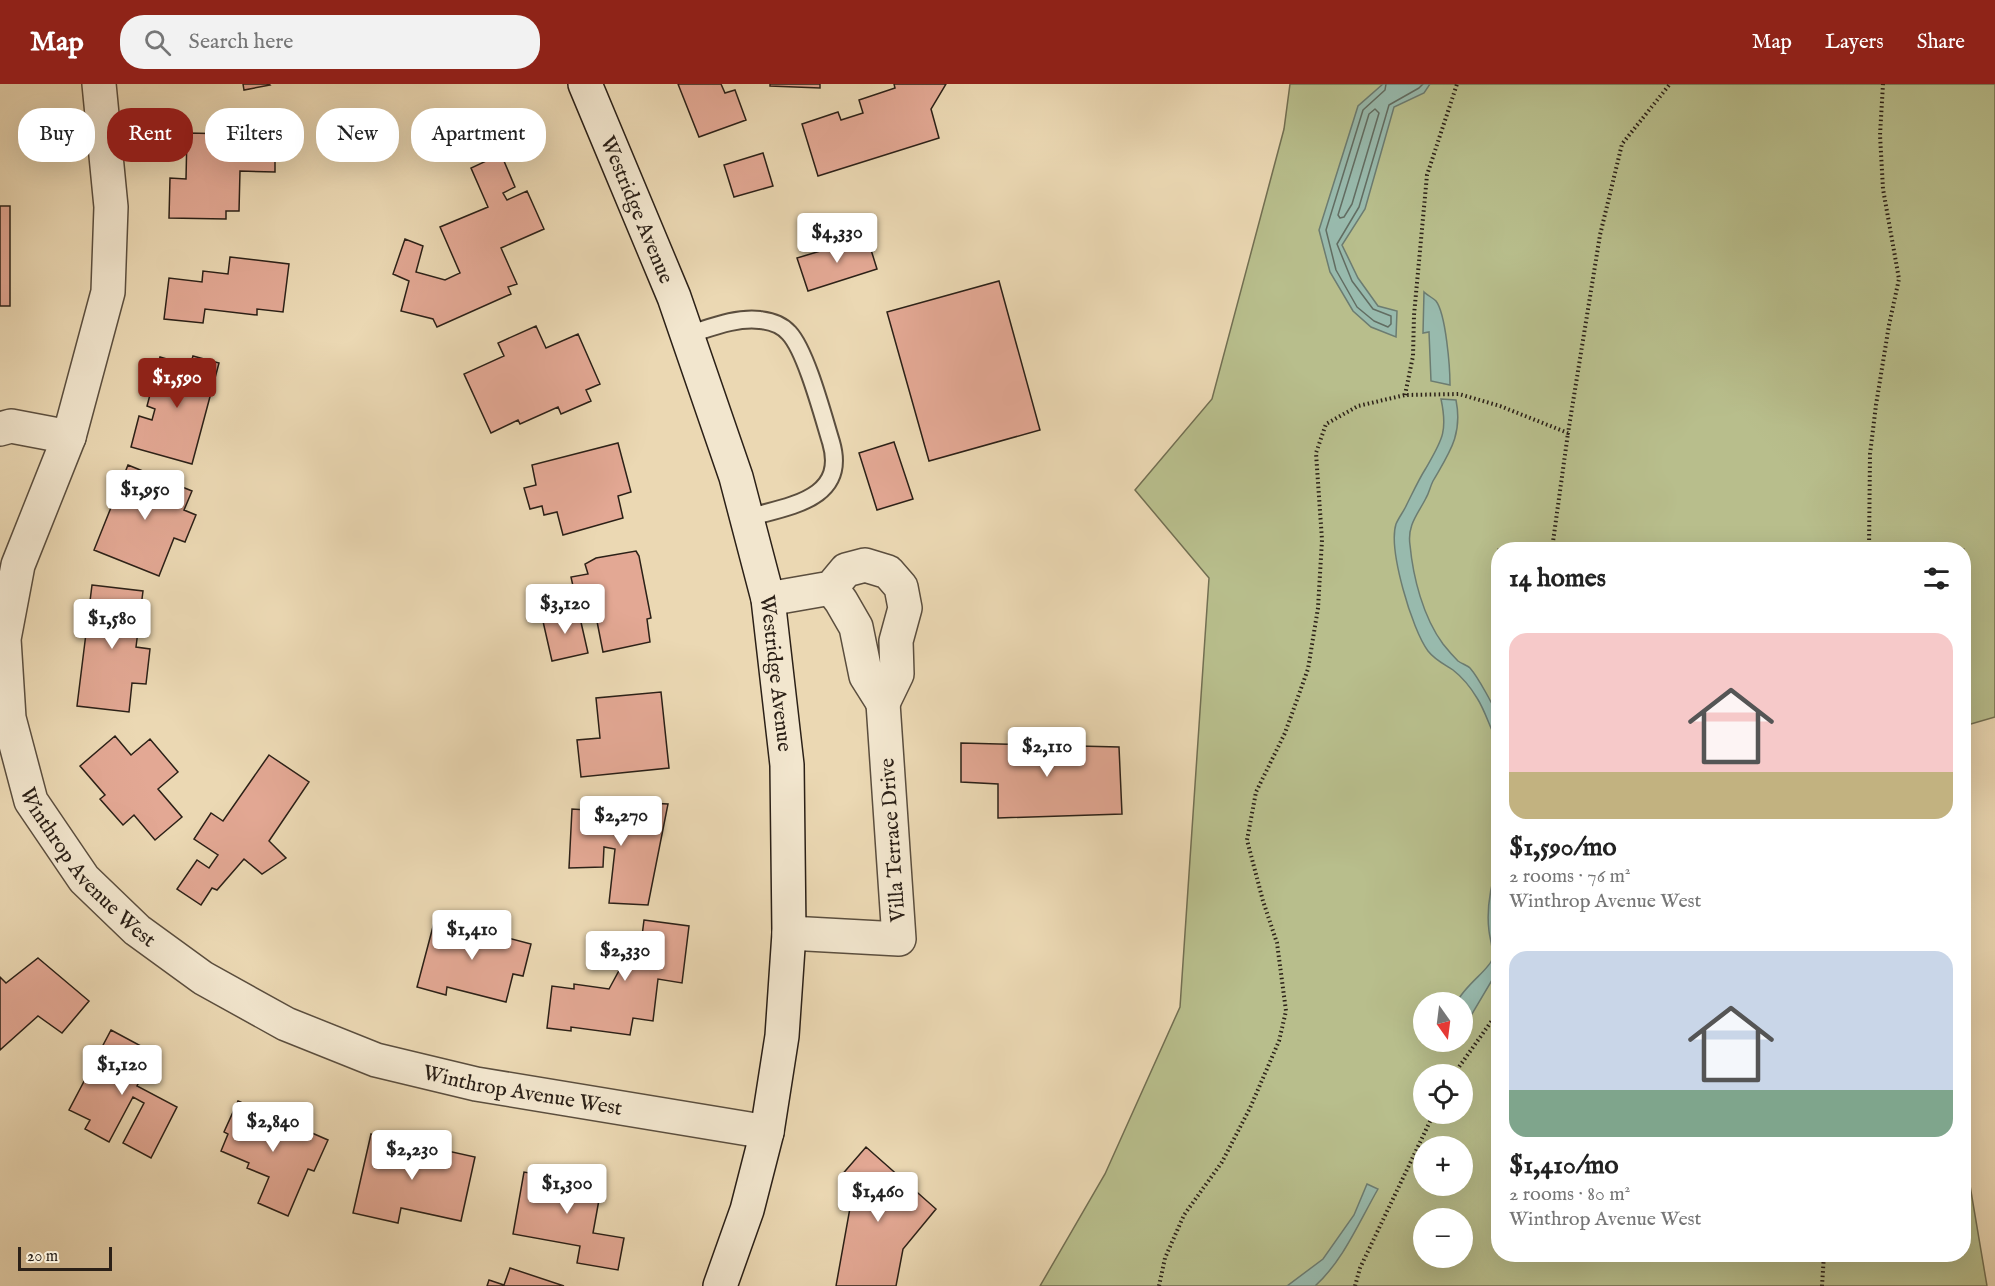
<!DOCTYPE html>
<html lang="en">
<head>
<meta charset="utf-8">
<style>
  :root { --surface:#fff; --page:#f2f2f2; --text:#222; --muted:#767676; --accent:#8f2418 }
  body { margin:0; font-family:"IM FELL English",serif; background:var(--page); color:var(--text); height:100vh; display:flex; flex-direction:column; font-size:22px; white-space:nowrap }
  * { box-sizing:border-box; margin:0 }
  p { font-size:20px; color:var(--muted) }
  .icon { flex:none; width:33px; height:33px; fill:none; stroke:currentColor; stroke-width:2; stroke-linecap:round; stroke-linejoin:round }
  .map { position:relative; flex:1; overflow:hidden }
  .side { position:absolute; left:1491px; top:458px; width:480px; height:720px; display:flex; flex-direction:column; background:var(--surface); border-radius:24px; box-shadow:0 6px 24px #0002 }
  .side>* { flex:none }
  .guide { position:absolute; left:18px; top:24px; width:570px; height:54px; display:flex; gap:12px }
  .needle { width:39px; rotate:166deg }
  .tools { position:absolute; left:1413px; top:908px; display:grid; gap:12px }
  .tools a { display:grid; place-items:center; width:60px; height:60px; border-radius:50%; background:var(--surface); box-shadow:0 6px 24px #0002; font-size:30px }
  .scale { position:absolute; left:18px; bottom:15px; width:94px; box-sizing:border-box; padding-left:6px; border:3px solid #2b2017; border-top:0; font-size:16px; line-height:21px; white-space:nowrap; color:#2b2017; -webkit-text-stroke:4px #f2e6ce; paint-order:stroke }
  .price { position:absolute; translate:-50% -51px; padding:0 14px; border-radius:6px; background:#fff; color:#222; font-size:20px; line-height:39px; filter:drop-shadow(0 2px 3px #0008) }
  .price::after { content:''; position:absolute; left:50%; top:36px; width:18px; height:14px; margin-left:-9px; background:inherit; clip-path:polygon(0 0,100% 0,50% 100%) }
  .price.active { background:var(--accent); color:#fff }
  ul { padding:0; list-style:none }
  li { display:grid; align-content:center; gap:12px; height:318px; padding:0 18px }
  li span { display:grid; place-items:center; height:186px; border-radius:18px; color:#555 }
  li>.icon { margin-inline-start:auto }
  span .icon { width:108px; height:108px; fill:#fffc; stroke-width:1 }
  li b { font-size:26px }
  h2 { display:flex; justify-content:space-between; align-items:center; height:72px; padding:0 18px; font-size:26px }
  .tag { padding:0 21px; border-radius:24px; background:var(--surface); box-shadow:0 6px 24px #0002; font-size:21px; line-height:54px }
  .tag.active { background:var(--accent); color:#fff }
  header { display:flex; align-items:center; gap:36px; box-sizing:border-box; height:84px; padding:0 30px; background:var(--accent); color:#fff }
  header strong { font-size:28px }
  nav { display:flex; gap:33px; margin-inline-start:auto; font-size:21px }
  .search { width:420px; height:54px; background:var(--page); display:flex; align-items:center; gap:15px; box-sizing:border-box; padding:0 21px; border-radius:24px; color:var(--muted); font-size:22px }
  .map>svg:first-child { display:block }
  .green { fill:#b8be8c; stroke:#726f52; stroke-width:1.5; fill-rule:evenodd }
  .water { fill:#98baad; stroke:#6c7c71; stroke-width:1.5 }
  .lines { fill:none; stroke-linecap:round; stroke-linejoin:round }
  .shore { stroke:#626d62; stroke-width:1.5 }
  .building { fill:#e3a894; stroke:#2b2017; stroke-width:1.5 }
  .lane-casing { stroke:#5b4e3e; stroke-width:20 }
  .street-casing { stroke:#5b4e3e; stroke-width:36 }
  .secondary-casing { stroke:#2b2017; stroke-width:36 }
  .path { stroke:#2b2017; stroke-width:4; stroke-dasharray:1.5 3; stroke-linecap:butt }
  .lane { stroke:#f2e6ce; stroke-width:16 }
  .street { stroke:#f2e6ce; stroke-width:33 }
  .secondary { stroke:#f2e6ce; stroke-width:33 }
  .labels { text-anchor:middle; stroke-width:4.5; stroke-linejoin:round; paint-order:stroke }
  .street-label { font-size:21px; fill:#2b2017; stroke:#f2e6ce }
</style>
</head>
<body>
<header>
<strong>Map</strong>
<div class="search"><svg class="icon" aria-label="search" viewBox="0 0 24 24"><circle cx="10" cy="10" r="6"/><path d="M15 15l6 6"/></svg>Search here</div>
<nav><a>Map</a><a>Layers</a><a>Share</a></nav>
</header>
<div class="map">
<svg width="1995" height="1202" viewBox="0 0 1995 1202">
  <rect width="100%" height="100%" fill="#ebd8b3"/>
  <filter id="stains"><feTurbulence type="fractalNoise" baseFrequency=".00333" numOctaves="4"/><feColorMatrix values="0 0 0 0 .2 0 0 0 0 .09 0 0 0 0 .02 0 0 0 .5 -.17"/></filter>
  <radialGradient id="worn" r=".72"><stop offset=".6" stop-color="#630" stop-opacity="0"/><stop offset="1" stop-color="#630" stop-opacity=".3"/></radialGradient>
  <path class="green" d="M1290,0H1995V633L1964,642V465H1498V1170H1964V1066L1987,1202H1040L1105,1090L1180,923L1209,494L1135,406L1212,315L1284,45ZM1424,918H1462V957H1424ZM1424,990H1462V1029H1424ZM1424,1062H1462V1101H1424ZM1424,1134H1462V1173H1424Z"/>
  <path class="water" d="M1383,0H1430L1424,9L1394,23L1365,125L1342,161L1358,194L1378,222L1397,227L1396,253L1371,243L1353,227L1330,188L1319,146L1358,22Z
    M1424,208C1427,211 1433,214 1436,217C1446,230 1450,284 1450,301L1431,297L1429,248L1423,249Z
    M1441,315L1456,316C1463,351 1449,369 1433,397C1430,403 1429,409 1426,414C1418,430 1407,441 1410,461C1413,493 1423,533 1443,560C1447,565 1453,572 1458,577C1462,580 1467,581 1470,584C1477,592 1497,626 1498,636C1499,644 1499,652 1498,659C1490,645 1486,628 1477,614C1471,604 1462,593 1453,586C1444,580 1435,576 1428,567C1412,546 1388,465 1396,440C1399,433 1404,427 1407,420C1413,408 1419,395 1426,384C1442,356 1448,348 1441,315Z
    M1498,778V886L1469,935L1463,932L1462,918H1457C1464,902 1491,884 1492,875C1494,866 1490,856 1489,847C1486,824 1491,800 1498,778Z
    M1367,1100L1378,1105C1359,1138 1343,1177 1315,1202H1287L1323,1175L1354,1131Z"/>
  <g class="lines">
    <path class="shore" d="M1386,0L1385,6L1363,26L1326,146L1336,186L1357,223L1374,237L1388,243L1391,240V232L1373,225L1352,197L1337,160L1359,123L1389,21L1419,4L1423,0
      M1375,25L1379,29L1352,120L1344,133L1340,134L1338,131L1369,30Z
      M1498,797L1495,828L1498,875L1497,881L1498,884"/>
  </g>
  <path class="building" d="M243,0H269L270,1L244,6Z
    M678,0H721L725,9L735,6L746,36L699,53Z
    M770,0H820V4L770,2Z
    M894,0H946L931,25L939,54L818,92L802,40L838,28L841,36L863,29L859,16L895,4Z
    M187,49L275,51V88L240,87L239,127H226V135L169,134L170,94L186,95Z
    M763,69L773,102L734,113L724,81Z
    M501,70L515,103L503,109L507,116L527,107L544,145L501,164L517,200L508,203L511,210L437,243L433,235L401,227L409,197L393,190L405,155L423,162L416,188L445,196L460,189L440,143L488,123L471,84Z
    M0,122H10V222H0Z
    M867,153L877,185L808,207L797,174Z
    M230,173L289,180L283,228L257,225V231L205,225L203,239L164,235L169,194L202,198L203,187L228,190Z
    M999,197L1040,346L929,377L887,228Z
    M536,242L546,264L578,250L600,300L586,306L591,317L561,330L558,323L520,340L518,336L491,349L464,290L504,272L498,259Z
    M193,272L219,279L192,380L131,363L139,332L152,336L155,325L147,322L160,273L190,282Z
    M894,358L913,415L877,426L859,369Z
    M618,359L631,408L618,412L623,434L563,451L557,428L544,431L542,422L530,425L524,404L536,401L532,381Z
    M128,381L192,407L184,426L196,431L185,458L174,454L159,492L94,466Z
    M636,467L639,472L651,534L647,535L650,558L603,568L594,522L578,525L571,493L588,490L585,480L596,474Z
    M92,501L143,507L136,563L150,565L146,600L132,599L129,628L77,622Z
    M578,525L588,569L552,577L542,533Z
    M661,608L669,684L581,693L577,656L600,654L596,614Z
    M115,652L131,671L150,655L178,688L158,705L182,733L155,756L134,731L123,741L100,715L105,711L80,682Z
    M961,659L1119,663L1122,730L998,734V700L961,698Z
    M269,671L309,698L269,757L286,774L262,790L244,775L217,806L212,804L201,821L177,805L197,776L209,784L218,771L194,755L211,729L223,737Z
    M625,718L668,720L648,821L609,819L615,765L604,763L603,783L569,784L572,725L619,728Z
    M435,835L531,860L523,892L513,890L506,918L447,903L446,911L417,903Z
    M644,836L689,842L682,899L658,895L653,937L633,934L630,951L571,943V947L547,944L552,902L574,905V900L609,905L622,881L609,873L612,848L642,852Z
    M38,874L89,917L62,949L38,932L0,966V893L6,899Z
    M111,946L154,969L137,1002L177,1023L151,1074L123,1059L144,1019L133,1013L109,1058L85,1045L90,1036L69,1026Z
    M238,1017L328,1056L314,1087L308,1085L288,1132L258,1119L269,1093L247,1084L249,1079L221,1067L228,1050L224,1048Z
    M371,1050L475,1073L461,1137L401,1124L398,1139L353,1129Z
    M866,1063L936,1125L903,1165L896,1202H836L850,1124L846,1118L856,1108L840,1093Z
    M573,1082L604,1088L593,1149L624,1154L618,1186L577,1179L580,1162L513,1150L524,1088L570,1096Z
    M510,1184L564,1202H487L489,1196L504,1201Z"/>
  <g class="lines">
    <g class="lane-casing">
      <path id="lane" d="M687,251C710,244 736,233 760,236C770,237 782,241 789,249C806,267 823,332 831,358C848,416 788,422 747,434"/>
    </g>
    <g class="street-casing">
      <g id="street">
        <path id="s1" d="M99,0L111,123L108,208L69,353L18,481L4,555L9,634L31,717L84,795L137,846L203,894L286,940L376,976L476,1000L767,1048"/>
        <path d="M0,345L11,342L69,353"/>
        <path d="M768,515L831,504L846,486L865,481L888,488L901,503L905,524L896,557L897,590L883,619L866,592L856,543L841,517L831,504"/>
        <path d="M789,849L899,855L883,619"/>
      </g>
    </g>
    <g class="secondary-casing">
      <g id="secondary">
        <path id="s2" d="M585,0L674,213L736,393L768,515L787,681L789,849L782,952L767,1048L747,1126L720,1202"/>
      </g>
    </g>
    <path class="path" d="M1405,311L1413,272L1414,231L1427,91L1457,0
      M1552,465L1568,349
      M1869,465L1870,370L1876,321L1889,241L1899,195L1883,105L1880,51L1883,0
      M1454,990L1498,928
      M1159,1202L1165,1174L1184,1131L1222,1078L1250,1024L1279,957L1286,927L1277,859L1263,817L1247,756L1256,708L1285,649L1308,585L1318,524L1322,456L1316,369L1326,340L1358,322L1405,311L1459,310L1500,322L1568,349L1600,151L1622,60L1670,0
      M1355,1202L1360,1184L1434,1029
      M1822,1202L1824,1170"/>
    <use href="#lane" class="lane"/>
    <use href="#street" class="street"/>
    <use href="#secondary" class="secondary"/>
  </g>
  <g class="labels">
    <g class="street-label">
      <text dy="7" stroke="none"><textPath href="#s2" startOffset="136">Westridge Avenue</textPath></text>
      <text dy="7" stroke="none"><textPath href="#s2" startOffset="622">Westridge Avenue</textPath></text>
      <text transform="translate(892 756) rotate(-94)" y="7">Villa Terrace Drive</text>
      <text dy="7" stroke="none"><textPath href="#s1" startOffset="824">Winthrop Avenue West</textPath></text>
      <text dy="7" stroke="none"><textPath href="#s1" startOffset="1328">Winthrop Avenue West</textPath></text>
    </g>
  </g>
  <rect width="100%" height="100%" filter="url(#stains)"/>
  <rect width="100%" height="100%" fill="url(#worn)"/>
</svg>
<div class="tools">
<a><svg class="needle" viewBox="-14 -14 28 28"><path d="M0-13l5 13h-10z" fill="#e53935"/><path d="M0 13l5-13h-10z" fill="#767676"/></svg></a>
<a><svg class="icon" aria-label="locate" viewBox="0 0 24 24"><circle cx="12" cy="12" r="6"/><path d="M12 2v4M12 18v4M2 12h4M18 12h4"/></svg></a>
<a>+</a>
<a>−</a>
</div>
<div class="scale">20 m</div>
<b class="price" style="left:837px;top:180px">$4,330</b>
<b class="price active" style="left:177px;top:325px">$1,590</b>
<b class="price" style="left:145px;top:437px">$1,950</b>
<b class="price" style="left:565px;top:551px">$3,120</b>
<b class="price" style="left:112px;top:566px">$1,580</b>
<b class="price" style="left:1047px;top:694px">$2,110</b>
<b class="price" style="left:621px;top:763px">$2,270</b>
<b class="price" style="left:472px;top:877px">$1,410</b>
<b class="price" style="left:625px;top:898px">$2,330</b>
<b class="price" style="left:122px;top:1012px">$1,120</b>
<b class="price" style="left:273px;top:1069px">$2,840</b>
<b class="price" style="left:412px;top:1097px">$2,230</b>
<b class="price" style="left:567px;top:1131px">$1,300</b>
<b class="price" style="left:878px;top:1139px">$1,460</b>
<div class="guide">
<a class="tag">Buy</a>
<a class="tag active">Rent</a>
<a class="tag">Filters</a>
<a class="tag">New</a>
<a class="tag">Apartment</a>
</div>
<section class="side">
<h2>14 homes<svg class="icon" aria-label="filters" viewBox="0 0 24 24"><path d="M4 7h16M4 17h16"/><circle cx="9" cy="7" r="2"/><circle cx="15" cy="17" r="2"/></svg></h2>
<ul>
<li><span style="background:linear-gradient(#f6c9c9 75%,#c2b280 0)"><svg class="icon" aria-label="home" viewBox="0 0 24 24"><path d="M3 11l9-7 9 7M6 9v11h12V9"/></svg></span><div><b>$1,590/mo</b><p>2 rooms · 76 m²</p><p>Winthrop Avenue West</p></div></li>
<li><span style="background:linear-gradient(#c9d6e8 75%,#7fa58c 0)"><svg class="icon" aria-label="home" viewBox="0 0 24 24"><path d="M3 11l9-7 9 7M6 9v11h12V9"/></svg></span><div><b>$1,410/mo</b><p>2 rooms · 80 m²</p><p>Winthrop Avenue West</p></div></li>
</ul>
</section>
</div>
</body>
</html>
